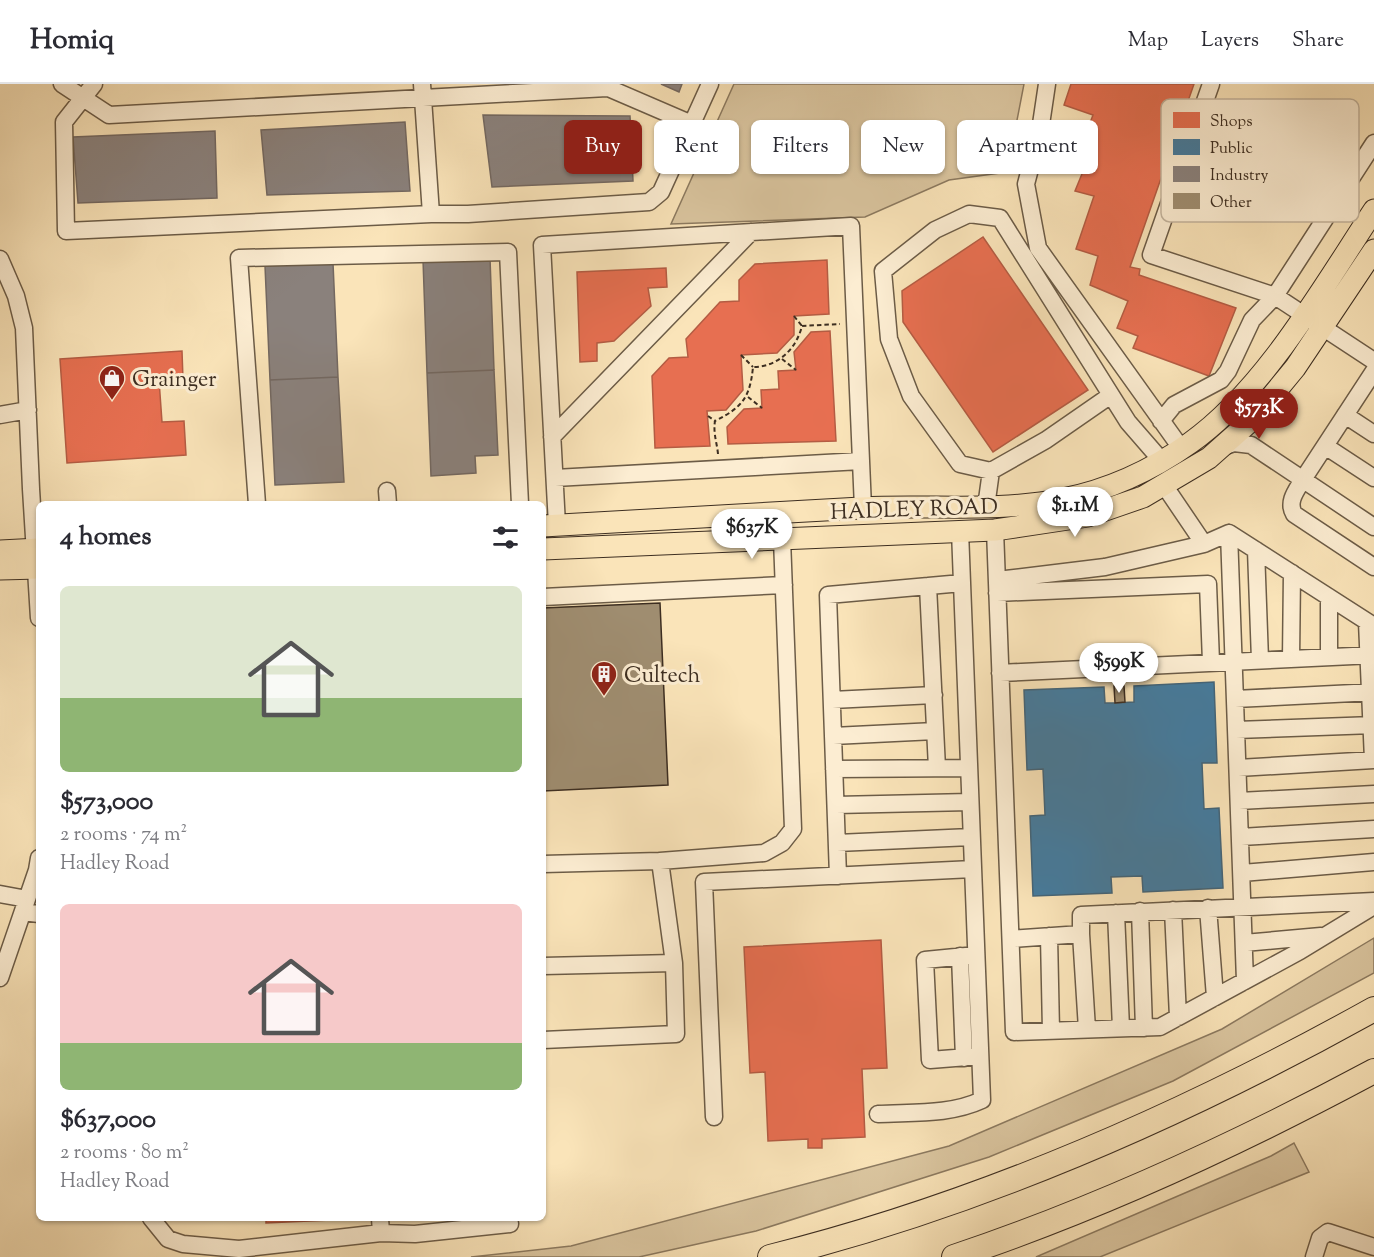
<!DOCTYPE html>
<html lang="en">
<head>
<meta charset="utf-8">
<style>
  :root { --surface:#fff; --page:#f2f2f3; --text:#2b2b33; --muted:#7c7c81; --line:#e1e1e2; --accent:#8f2418 }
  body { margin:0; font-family:"Sorts Mill Goudy",serif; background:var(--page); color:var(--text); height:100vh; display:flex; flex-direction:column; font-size:22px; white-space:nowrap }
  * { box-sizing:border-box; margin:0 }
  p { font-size:20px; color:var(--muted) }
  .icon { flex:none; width:33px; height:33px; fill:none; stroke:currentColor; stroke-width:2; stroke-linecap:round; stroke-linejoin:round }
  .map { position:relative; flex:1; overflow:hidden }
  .side { position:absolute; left:36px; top:417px; width:510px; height:720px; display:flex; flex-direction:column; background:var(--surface); border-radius:9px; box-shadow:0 2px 4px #0004 }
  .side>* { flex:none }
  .banner { position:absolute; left:564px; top:36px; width:570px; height:54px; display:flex; gap:12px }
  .price { position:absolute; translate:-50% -51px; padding:0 14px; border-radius:21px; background:#fff; color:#222; font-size:20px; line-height:39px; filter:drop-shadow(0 2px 3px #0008) }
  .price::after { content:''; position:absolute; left:50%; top:36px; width:18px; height:14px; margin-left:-9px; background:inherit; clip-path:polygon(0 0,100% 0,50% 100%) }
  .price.on { background:var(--accent); color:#fff }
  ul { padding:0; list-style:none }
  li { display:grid; align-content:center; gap:12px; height:318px; padding:0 24px }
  li span { display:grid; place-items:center; height:186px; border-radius:9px; color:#555 }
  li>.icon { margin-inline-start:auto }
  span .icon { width:108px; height:108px; fill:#fffc; stroke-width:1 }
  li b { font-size:26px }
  h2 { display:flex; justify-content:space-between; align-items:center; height:72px; padding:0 24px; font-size:26px }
  .tag { padding:0 21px; border-radius:9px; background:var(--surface); box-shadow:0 2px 4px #0004; font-size:21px; line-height:54px }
  .tag.on { background:var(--accent); color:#fff }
  header { display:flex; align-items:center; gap:36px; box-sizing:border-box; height:84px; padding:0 30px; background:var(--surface); border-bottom:2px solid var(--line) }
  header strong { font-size:28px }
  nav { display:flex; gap:33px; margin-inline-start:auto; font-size:21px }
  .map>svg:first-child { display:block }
  .green { fill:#dac59f; stroke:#8c7a60; stroke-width:1.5 }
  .shops { fill:#e76f51; stroke:#b45c43; stroke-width:1.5 }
  .public { fill:#457b9d; stroke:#436478; stroke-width:1.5 }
  .industry { fill:#8a817c; stroke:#736861; stroke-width:1.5 }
  .building { fill:#9f8d70; stroke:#3d2e21; stroke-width:1.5 }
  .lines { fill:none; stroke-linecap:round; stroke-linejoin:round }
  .minor-casing { stroke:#6c5c47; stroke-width:19 }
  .major-casing { stroke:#3d2e21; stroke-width:23 }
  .highway-casing { stroke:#3d2e21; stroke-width:26 }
  .path { stroke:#3d2e21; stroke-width:2; stroke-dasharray:4.5 3; stroke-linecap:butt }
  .minor { stroke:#fcedd2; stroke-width:16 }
  .major { stroke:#fae4b9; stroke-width:21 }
  .highway { stroke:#fae4b9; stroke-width:24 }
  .labels { text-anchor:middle; stroke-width:6; stroke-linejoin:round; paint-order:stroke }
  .poi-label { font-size:22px; fill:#3d2e21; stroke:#fcedd2; text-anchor:start }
  .street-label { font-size:22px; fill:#3d2e21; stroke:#fcedd2 }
  .key { fill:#fcedd2; stroke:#c3b49d; stroke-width:1.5 }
  .key-label { font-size:16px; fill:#3d2e21 }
</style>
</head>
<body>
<header>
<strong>Homiq</strong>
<nav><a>Map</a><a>Layers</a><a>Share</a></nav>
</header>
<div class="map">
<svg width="1374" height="1173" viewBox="0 0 1374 1173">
  <rect width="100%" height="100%" fill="#fae4b9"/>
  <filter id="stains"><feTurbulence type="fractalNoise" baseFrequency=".00333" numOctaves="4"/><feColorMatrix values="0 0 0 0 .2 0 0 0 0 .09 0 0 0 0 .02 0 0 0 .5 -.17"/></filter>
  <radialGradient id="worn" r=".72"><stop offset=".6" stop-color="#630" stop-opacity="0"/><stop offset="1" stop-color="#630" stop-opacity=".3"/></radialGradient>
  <path class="green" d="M734,0H1024L1007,88L949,96L865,133L671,140Z
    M1374,854V889L1173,997L989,1073L756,1147L639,1173H471L571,1162L949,1062L1222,945Z
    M1294,1059L1309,1088L1100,1173H1036L1271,1072Z"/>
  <path class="shops" d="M1071,0H1194L1130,183L1140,185L1139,191L1236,224L1209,292L1133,264L1138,252L1117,244L1128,217L1090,201L1098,172L1076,165L1094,112L1075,107L1084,85L1074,81L1093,31L1064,21Z
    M983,153L1088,306L993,368L903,238L902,207Z
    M827,176L829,230L794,232V251L777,269L741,271L743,306L726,326L707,327L710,362L655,364L652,292L669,274L688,273L686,255L720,218L739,217V196L755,180Z
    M666,184L667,203L648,204L651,222L614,257L597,259V277L580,278L577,188Z
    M830,247L836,357L728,360L727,343L744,325L762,324L761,306L779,305L778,287L796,286L794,268L811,248Z
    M182,267L183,295L159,296L162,338L184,337L186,371L67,379L60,275Z
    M881,856L887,984L862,985L865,1053L822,1055V1064H808V1055L768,1057L765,988L750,989L744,863Z
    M266,1134H353V1135L266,1139Z"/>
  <path class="public" d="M1214,598L1217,679H1202L1204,725L1219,724L1223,804L1143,808L1142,792L1111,793L1112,809L1033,812L1030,732L1045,731L1043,685L1027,686L1024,606L1104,603L1105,619H1115L1134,618V602Z"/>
  <path class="industry" d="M661,0H682L679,8Z
    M483,31L630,32L633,97L492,103Z
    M405,38L410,107L267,111L261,46Z
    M215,47L217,114L78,119L73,53Z
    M490,174L494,286L427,289L423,176Z
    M333,179L338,293L270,296L265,182Z
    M494,286L498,371L475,372L476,389L431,392L427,289Z
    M338,293L344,398L275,401L270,296Z"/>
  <path class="building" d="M660,519L668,701L543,707V524Z
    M1114,602H1124L1125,618L1115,619Z"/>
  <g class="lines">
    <g class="minor-casing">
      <path id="minor" d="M62,0L109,31L607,4
        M94,0L64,38L66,147L431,130H468L649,118L661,108L710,0
        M422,0L431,130
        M599,0L692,40
        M1047,0L1040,47L1026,100L1038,164L1181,364
        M1211,0L1151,171L1275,212L1374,277
        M0,175L16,212L24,244L31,405L39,534
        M1374,287L1302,397C1296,407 1287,418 1294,430L1374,483
        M1111,311L1046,356L991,387L960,380L911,312L889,255L883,187L935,146L969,130L1000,134L1128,338L1161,376
        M0,331L28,326
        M1345,331L1374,350
        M1161,337L1174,321L1221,296L1228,287L1252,236L1275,212L1374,59
        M552,353L751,148
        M1325,362L1374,394
        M1220,364L1234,359L1251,361L1374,443
        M555,394L861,377
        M1164,401L1204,460L1229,449L1374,542
        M387,407L388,420
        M257,420L239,174L508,168L520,420
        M986,423L991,387
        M557,441L542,161L851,142L863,424
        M995,446L1014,948L1160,943L1300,867L1374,822
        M1229,449L1245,897
        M1256,466L1260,576
        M997,496L1105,483L1204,460
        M928,502L937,684
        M997,509L1208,500L1211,578
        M543,513L784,501
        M1329,513V573
        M1367,538L1373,676
        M1291,575L1292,489
        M1000,589L1374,571
        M1235,615L1374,608
        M832,616L934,611
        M1236,646L1374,641
        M833,652L935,647
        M1238,684L1374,676
        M834,685L969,684
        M1239,717L1374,710
        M836,721L970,718
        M1241,753L1374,745
        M837,759L971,753
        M543,780L660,777L764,769L782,759L793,745L782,455
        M1242,789L1374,778
        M838,792L828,511L962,499
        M0,810L27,815
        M1208,824L1215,913
        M1173,826L1178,933
        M1140,827L1144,944
        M23,828L39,830
        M1116,829L1121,944
        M1081,850L1087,945
        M1049,852L1051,947
        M1011,855L1081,850V831L1374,817
        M1244,859L1321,852
        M976,871L925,876L930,976L980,972
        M960,872L964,974
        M543,882L674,879
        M0,894L37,786L39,774
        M543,956L676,950L674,879L660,777
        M878,1030C913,1028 950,1031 982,1016L960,447
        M714,1033L704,798L973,785
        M151,1134L168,1155L183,1160L239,1165L381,1149L415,1150L510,1140L509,1134
        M380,1134L381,1149
        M1314,1173L1320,1154L1328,1148L1374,1163"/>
    </g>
    <g class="major-casing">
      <path id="major" d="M543,442C649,436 755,430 861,424C928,420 996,429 1063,415C1108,406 1152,386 1190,359C1265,306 1323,203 1374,126
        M543,465L995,446L1088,432L1143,413L1209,374L1253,335L1295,284L1374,166
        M0,467L39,465
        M0,485L39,484"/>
    </g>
    <g class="highway-casing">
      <path id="highway" d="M770,1173C982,1120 1184,1031 1374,925
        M954,1173C1100,1124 1238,1060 1374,987"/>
    </g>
    <path class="path" d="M794,232L802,242
      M741,271L753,283
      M782,275L796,286
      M748,313L762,324
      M708,332L715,337
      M718,370C717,359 713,349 715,337C743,323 750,313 753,283C777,283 796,266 802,242L840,240"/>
    <use href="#minor" class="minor"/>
    <use href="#major" class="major"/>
    <use href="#highway" class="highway"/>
  </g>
  <defs>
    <g id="shop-pin" transform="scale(1.35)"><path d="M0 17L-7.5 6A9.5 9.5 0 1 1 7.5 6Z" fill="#8f2418" stroke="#fcedd2"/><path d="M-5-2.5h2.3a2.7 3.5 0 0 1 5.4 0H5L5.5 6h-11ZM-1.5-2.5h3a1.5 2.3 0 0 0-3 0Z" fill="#fff"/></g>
    <g id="building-pin" transform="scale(1.35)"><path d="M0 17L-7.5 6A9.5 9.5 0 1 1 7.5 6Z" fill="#8f2418" stroke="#fcedd2"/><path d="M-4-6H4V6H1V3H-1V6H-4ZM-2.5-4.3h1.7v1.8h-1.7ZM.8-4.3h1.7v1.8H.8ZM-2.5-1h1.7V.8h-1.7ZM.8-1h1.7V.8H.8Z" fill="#fff"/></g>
  </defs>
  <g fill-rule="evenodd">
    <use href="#shop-pin" x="112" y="294"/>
    <use href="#building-pin" x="604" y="590"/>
  </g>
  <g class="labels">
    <g class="poi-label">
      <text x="132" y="302">Grainger</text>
      <text x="624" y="598">Cultech</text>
    </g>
    <g class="street-label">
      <text transform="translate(914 424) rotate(-2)" y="8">HADLEY ROAD</text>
    </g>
  </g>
  <rect x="1161" y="15" width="198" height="123" rx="9" class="key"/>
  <rect x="1173" y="28" width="27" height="16" fill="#e76f51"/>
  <rect x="1173" y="55" width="27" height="16" fill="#457b9d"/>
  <rect x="1173" y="82" width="27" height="16" fill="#8a817c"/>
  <rect x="1173" y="109" width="27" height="16" fill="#9f8d70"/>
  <g class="key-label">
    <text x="1210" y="42">Shops</text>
    <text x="1210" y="69">Public</text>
    <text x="1210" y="96">Industry</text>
    <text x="1210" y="123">Other</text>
  </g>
  <rect width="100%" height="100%" filter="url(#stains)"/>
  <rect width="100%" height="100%" fill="url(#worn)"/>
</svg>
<b class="price on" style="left:1259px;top:356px">$573K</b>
<b class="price" style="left:1075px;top:454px">$1.1M</b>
<b class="price" style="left:752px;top:476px">$637K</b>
<b class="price" style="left:1119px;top:610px">$599K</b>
<div class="banner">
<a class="tag on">Buy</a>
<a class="tag">Rent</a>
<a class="tag">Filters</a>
<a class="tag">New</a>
<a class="tag">Apartment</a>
</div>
<section class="side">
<h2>4 homes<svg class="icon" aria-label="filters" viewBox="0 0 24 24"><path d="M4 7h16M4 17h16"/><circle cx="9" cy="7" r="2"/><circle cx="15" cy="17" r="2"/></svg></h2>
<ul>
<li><span style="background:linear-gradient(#dfe7d0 60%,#8fb573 0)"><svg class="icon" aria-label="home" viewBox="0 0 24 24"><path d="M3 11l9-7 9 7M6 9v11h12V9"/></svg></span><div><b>$573,000</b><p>2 rooms · 74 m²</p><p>Hadley Road</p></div></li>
<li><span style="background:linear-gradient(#f6c9c9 75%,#8fb573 0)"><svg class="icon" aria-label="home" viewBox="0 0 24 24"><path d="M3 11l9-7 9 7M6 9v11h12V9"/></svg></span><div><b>$637,000</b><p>2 rooms · 80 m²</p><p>Hadley Road</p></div></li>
</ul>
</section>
</div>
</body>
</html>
